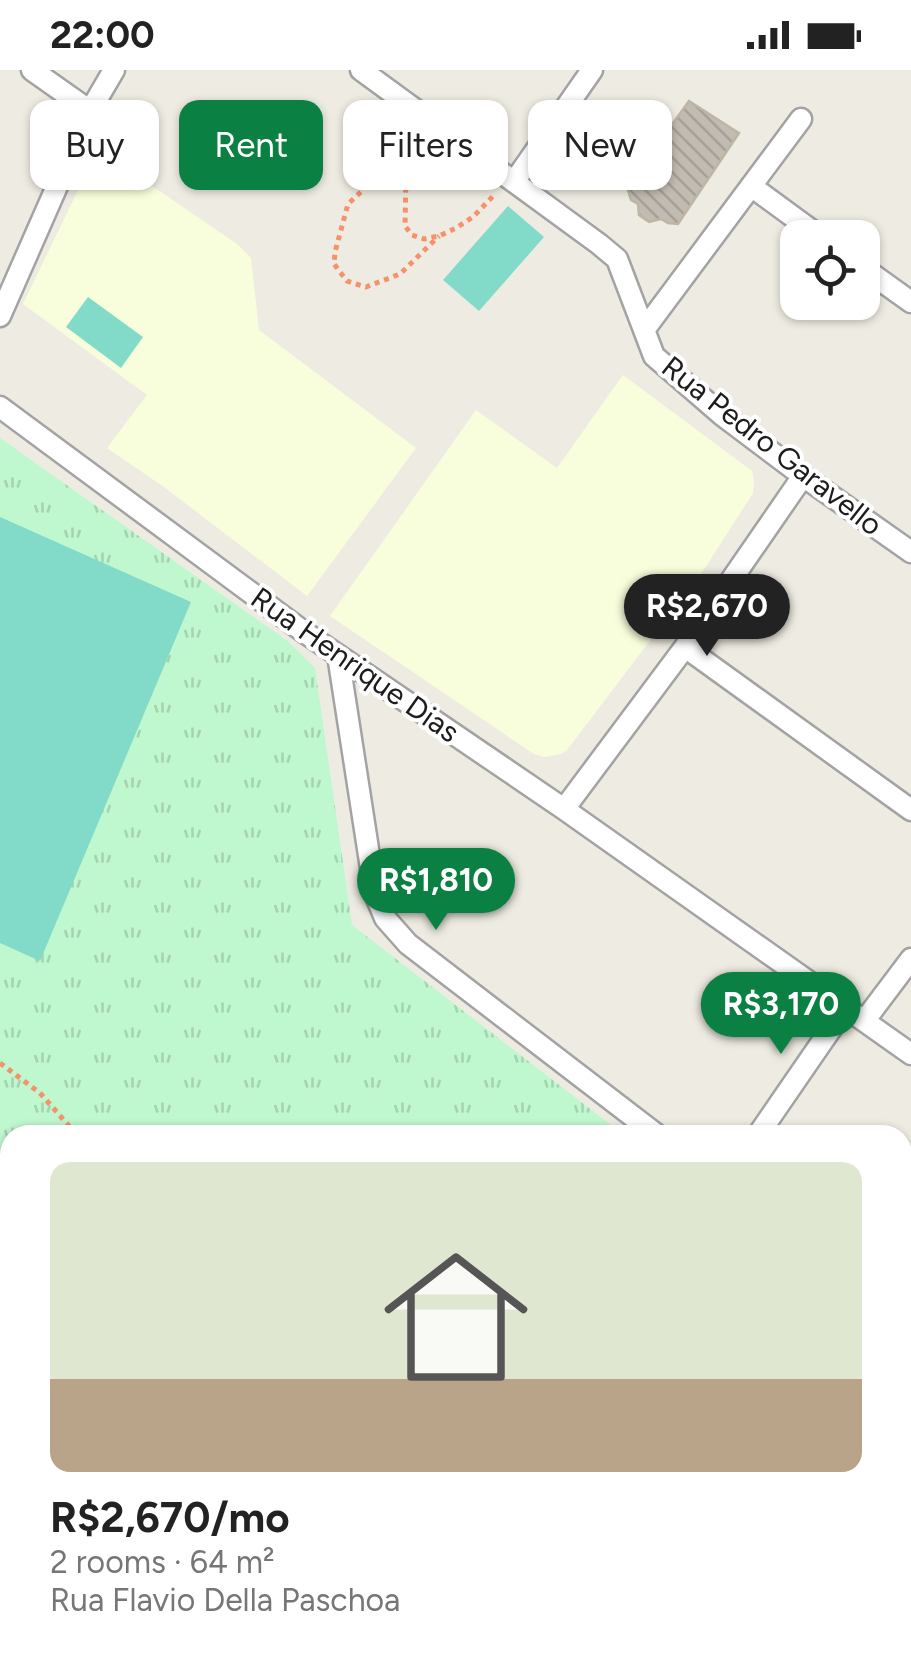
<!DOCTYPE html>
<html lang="en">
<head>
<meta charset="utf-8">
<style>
  :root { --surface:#fff; --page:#f6f6f6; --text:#222; --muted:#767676; --line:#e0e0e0; --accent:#0b8043 }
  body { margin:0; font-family:Figtree,sans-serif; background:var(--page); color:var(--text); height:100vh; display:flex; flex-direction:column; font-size:38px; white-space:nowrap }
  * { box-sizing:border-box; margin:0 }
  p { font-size:32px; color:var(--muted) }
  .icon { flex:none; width:55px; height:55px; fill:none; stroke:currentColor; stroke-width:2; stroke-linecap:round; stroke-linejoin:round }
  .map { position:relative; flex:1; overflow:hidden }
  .panel { position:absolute; left:0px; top:1055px; width:912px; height:550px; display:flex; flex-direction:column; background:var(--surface); border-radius:30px 30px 0 0; box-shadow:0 2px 8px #0004 }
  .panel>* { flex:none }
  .banner { position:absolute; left:30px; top:30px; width:852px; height:90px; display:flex; gap:20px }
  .fabs { position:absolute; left:780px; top:150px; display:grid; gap:20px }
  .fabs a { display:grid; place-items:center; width:100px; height:100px; border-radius:20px; background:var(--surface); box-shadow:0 2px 8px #0004; font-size:50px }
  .price { position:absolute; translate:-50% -85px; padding:0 22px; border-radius:35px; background:var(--accent); color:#fff; font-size:32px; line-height:65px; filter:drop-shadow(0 2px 5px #0008) }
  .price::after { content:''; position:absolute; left:50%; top:60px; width:30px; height:22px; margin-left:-15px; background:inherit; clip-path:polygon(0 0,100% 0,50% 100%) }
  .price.current { background:#222; color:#fff }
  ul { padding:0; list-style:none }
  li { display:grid; align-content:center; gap:20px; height:530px; padding:0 50px }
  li+li { border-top:2px solid var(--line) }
  li span { display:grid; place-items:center; height:310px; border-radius:20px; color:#555 }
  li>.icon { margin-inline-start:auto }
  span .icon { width:180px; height:180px; fill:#fffc; stroke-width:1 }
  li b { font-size:42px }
  .pill { padding:0 35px; border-radius:20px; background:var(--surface); box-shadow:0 2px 8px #0004; font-size:35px; line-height:90px }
  .pill.current { background:var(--accent); color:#fff }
  .status { display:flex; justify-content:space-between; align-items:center; height:70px; padding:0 50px; background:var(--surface); direction:ltr }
  .status svg { height:28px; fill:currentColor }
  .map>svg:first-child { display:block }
  .education { fill:#f8fedb }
  .park { fill:url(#park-tufts) }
  .pitch { fill:#82dbc8 }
  .building { fill:url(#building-back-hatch); stroke:#bfb5a5; stroke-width:2.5 }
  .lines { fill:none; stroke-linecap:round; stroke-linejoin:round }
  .minor-casing { stroke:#a3a3a3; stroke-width:25 }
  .path { stroke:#f6916b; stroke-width:5; stroke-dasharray:5 5; stroke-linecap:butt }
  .minor { stroke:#fff; stroke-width:20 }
  .labels { text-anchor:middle; stroke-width:8; stroke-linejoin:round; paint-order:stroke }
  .street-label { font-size:30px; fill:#1c1c1c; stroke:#fff }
</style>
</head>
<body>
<div class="status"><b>22:00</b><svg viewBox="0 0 49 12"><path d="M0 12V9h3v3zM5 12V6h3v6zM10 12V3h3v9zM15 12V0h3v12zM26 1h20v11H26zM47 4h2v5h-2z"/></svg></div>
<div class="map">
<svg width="911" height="1605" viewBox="0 0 911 1605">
  <defs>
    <pattern id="park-tufts" width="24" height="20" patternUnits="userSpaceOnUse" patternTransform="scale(2.5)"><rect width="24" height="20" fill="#bff7ce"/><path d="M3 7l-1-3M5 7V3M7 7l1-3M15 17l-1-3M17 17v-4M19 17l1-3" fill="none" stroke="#a4d3b0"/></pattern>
    <pattern id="building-back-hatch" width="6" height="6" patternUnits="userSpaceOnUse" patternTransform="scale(2.5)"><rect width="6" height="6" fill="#c2bbb2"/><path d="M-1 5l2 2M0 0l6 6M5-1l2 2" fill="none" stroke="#a6a098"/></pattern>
  </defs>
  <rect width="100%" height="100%" fill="#eeece2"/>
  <path class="education" d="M98,79L237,174L251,188L259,260L416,378L307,526L164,417L107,378L147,325L23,234Z
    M623,305L752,401L754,411L753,423L705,498L567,680L561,684L545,687L534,684L330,546L476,340L557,398Z"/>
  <path class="park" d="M0,368L289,572L315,598L352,855L624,1065H10V1595H671L673,1597L667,1605H0Z"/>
  <path class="pitch" d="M508,136L544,167L479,241L443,210Z
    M88,227L143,267L121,298L66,257Z
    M0,447L191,532L40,891L0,873Z"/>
  <path class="building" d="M689,31L739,63L678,154L668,153L661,149L649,152L639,145L638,134L631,130L627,117Z"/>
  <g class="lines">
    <g class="minor-casing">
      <path id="minor" d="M32,0L90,41
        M361,0L599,174L617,189L654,286L722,345L803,406L911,482
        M514,112L592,0
        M751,116L822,168
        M862,197L911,232
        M0,246L90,41L114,0
        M644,260L801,49
        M0,337L304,562L564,739L911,984
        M685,577L911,740
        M338,585L375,824L385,848L408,874L657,1065
        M564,739L685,577L803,406
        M865,950L911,889
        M758,1065L846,937
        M902,1246L911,1253
        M902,1491L911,1497
        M706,1595L718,1605"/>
    </g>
    <path class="path" d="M405,60L398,82L406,106L405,156L412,165L424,169L439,166L456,158L473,147L496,123
      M402,96L382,102L348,134L335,182L334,194L347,211L366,217L400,204L439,166
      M0,993L40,1023L77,1065
      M488,1595L492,1605"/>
    <use href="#minor" class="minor"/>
  </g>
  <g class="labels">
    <g class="street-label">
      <text transform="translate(772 376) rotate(38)" y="10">Rua Pedro Garavello</text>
      <text transform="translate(355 595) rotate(35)" y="10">Rua Henrique Dias</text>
    </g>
  </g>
</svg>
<div class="fabs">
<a><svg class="icon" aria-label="locate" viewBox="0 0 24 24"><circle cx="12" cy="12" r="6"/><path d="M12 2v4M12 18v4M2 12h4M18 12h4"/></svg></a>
</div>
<b class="price current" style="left:707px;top:589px">R$2,670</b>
<b class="price" style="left:436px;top:863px">R$1,810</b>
<b class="price" style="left:781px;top:987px">R$3,170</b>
<div class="banner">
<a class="pill">Buy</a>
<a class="pill current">Rent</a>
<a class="pill">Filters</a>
<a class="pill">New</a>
</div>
<section class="panel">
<ul>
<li><span style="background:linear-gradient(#dfe7d0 70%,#b9a48a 0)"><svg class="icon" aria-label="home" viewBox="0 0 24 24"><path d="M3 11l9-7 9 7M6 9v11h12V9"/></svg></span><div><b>R$2,670/mo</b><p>2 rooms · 64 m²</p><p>Rua Flavio Della Paschoa</p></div></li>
</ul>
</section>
</div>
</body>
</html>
